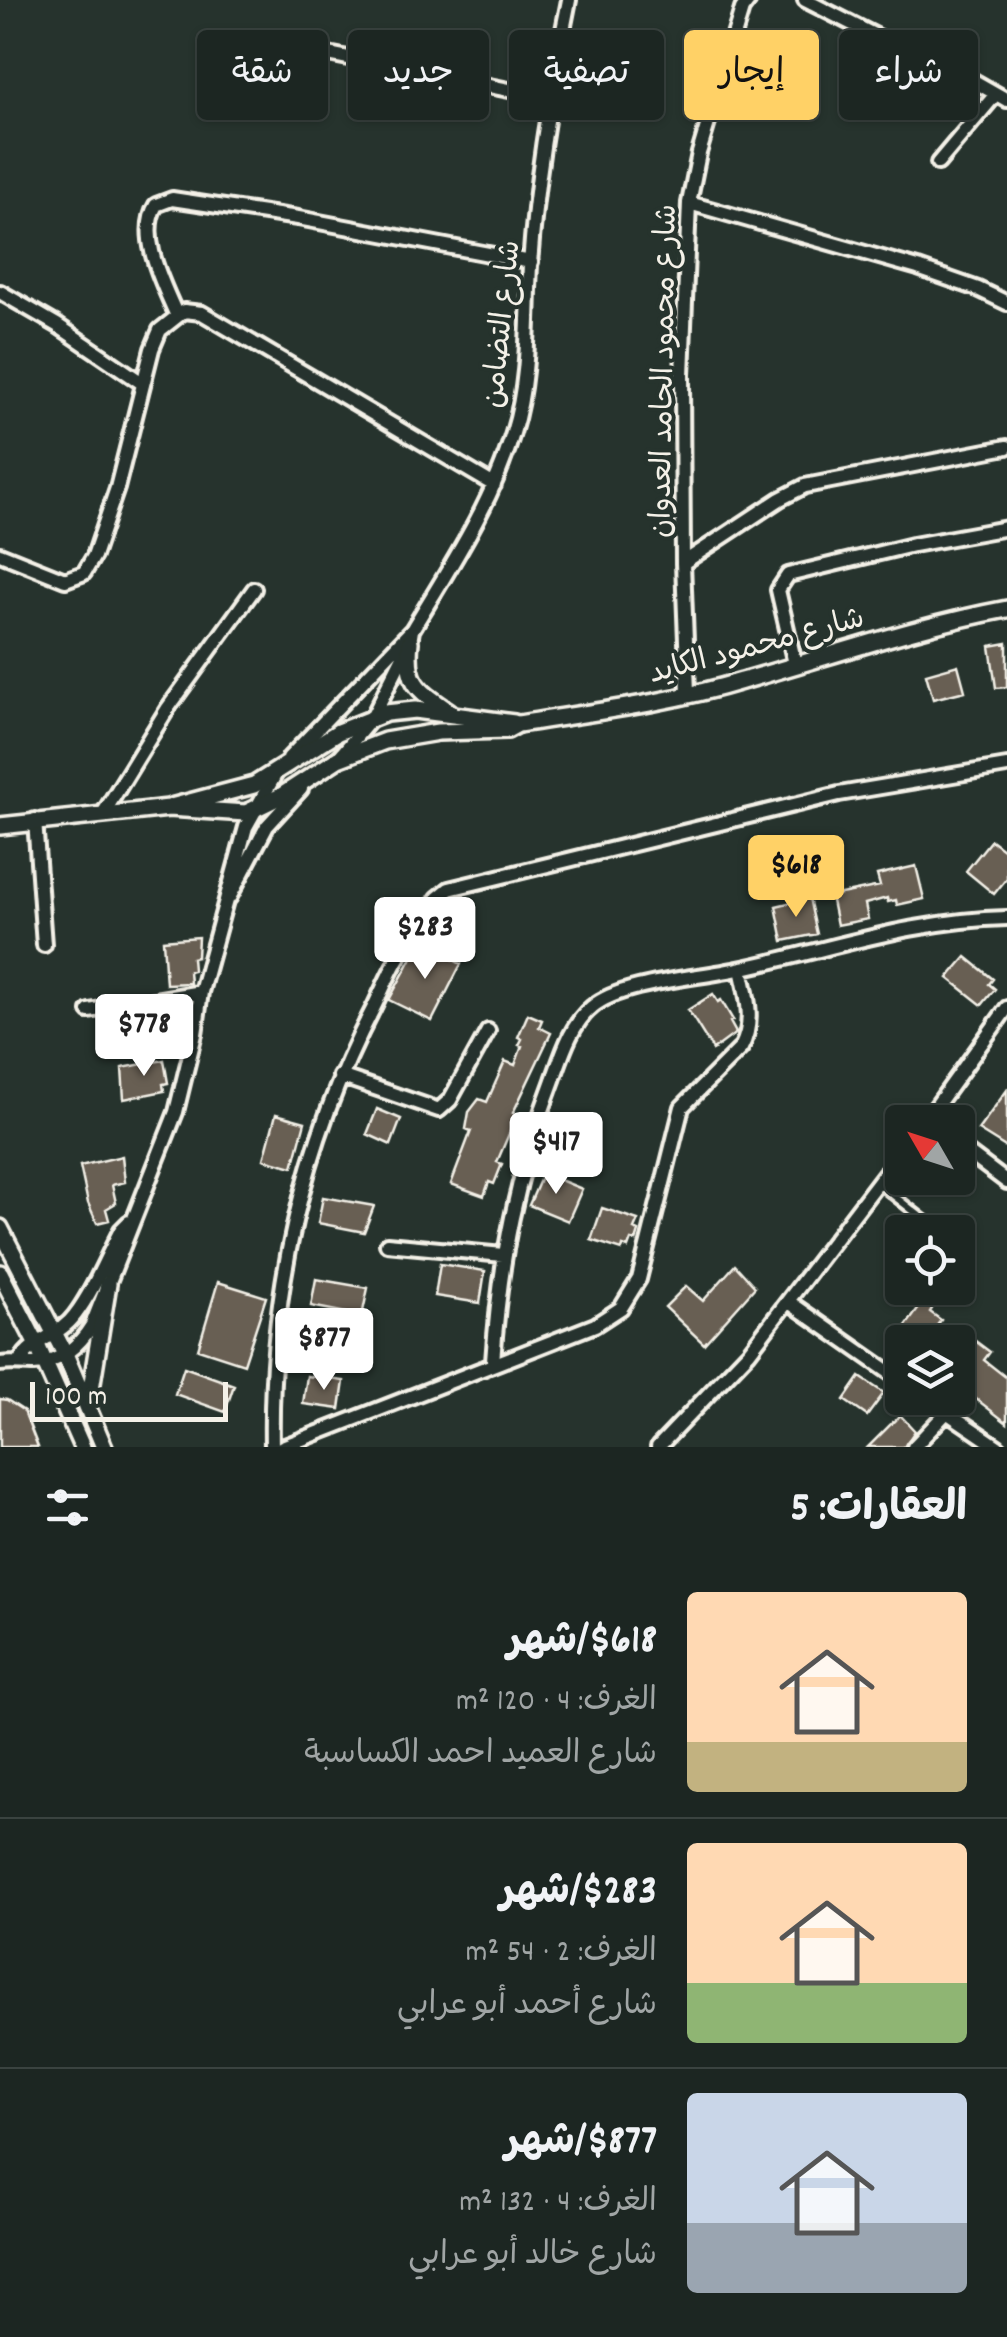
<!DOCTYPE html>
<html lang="ar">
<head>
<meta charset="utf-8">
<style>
  :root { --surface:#1c2622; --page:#252e2a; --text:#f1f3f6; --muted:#a0a5a5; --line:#3a4340; --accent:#ffd166 }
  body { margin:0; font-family:Dekko,"Playpen Sans Arabic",sans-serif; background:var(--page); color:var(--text); direction:rtl; height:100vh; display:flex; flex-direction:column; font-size:38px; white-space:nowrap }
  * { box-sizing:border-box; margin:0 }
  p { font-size:32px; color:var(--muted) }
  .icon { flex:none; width:55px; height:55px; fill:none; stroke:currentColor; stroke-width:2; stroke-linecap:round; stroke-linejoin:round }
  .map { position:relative; height:1447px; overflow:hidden; direction:ltr }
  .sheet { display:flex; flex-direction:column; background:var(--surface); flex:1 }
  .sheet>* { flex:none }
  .guide { position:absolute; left:30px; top:30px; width:948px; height:90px; direction:rtl; display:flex; gap:20px }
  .needle { width:65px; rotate:309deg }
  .controls { position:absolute; left:885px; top:1105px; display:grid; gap:20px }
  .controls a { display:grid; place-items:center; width:90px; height:90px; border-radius:10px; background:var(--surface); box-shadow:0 2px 8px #0004,0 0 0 2px var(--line); font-size:50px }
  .scale { position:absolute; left:30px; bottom:25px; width:198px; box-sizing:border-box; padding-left:10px; border:5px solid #f4f1e8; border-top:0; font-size:28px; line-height:35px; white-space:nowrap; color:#f4f1e8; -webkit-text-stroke:8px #26332d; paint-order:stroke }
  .price { position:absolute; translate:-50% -85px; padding:0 22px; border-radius:10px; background:#fff; color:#222; font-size:32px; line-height:65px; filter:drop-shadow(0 2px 5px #0008) }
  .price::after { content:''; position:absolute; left:50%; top:60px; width:30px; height:22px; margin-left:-15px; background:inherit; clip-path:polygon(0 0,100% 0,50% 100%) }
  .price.on { background:var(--accent); color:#111 }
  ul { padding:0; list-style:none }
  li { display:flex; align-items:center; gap:30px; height:250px; padding:0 40px }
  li+li { border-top:2px solid var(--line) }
  li span { display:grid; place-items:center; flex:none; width:280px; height:200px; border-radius:10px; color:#555 }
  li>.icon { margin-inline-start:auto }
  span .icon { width:120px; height:120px; fill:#fffc; stroke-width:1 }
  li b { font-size:42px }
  h2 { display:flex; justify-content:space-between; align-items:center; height:120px; padding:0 40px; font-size:42px }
  .pill { padding:0 35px; border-radius:10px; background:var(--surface); box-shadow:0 2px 8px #0004,0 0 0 2px var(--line); font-size:35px; line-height:90px }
  .pill.on { background:var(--accent); color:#111 }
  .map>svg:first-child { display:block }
  .building { fill:#685e53; stroke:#f4f1e8; stroke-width:2.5 }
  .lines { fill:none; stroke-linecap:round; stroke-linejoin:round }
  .service-casing { stroke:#f4f1e8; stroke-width:14 }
  .minor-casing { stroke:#f4f1e8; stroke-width:20 }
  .tertiary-casing { stroke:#f4f1e8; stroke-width:22 }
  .service { stroke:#26332d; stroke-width:6 }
  .minor { stroke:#26332d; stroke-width:12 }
  .tertiary { stroke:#26332d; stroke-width:15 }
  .labels { text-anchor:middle; stroke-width:8; stroke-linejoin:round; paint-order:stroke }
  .street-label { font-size:30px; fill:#f4f1e8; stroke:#26332d }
</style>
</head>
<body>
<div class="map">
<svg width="1007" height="1447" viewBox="0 0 1007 1447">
  <rect width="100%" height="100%" fill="#26332d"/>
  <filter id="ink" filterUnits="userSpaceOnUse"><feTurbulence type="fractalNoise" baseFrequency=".01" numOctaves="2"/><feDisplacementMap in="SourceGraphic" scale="20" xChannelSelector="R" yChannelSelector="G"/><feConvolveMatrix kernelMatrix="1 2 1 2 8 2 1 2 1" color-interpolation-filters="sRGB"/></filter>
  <g filter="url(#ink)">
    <path class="building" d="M1007,643V687L996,688L990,646Z
      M958,665L965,691L933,699L926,674Z
      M991,840L1007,852V878L994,894L966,871Z
      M916,866L924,899L897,905L896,900L888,902L887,898L865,904L868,919L837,925L831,896L880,886L877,875Z
      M809,898L817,934L783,941L776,906Z
      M198,937L197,957L192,958L193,970L189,971L190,983L166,984L163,940Z
      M420,943L461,964L432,1021L389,1000Z
      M966,957L993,979L989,984L995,989L982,1005L948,978Z
      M713,994L718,1002L721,1000L733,1020L730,1022L736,1033L713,1050L688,1010Z
      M528,1014L542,1020L539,1027L551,1033L513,1113L517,1115L497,1162L502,1164L494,1184L489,1182L484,1196L451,1184L471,1131L466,1129L469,1112L479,1099L487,1102L505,1061L515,1065L522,1046L519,1045L522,1039L518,1037Z
      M164,1060L168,1083L163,1084L164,1091L124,1099L122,1068Z
      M1007,1090V1148L978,1130Z
      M377,1109L401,1119L391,1145L367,1134Z
      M276,1114L305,1122L293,1167L264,1159Z
      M122,1156L125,1182L112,1185L116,1203L106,1209L109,1220L97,1223L88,1203L80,1166Z
      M543,1173L582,1189L568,1221L529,1205Z
      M323,1197L374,1206L364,1232L318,1223Z
      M602,1208L638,1220L634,1229L639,1231L636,1241L631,1240L628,1248L623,1246L622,1250L591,1240Z
      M440,1264L485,1271L480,1303L435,1296Z
      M735,1265L755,1287L704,1344L665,1307L686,1286L703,1301Z
      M316,1279L368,1288L362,1316L311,1306Z
      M218,1282L266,1297L244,1364L198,1349Z
      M925,1300L933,1307L930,1312L941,1320L925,1342H894Z
      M302,1327L352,1337L346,1364L297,1355Z
      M970,1337L990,1352L984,1360L1007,1378V1423L958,1385V1354Z
      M184,1367L234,1385L225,1412L175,1394Z
      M307,1376L344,1381L340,1409L303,1404Z
      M860,1377L884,1393L867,1416L844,1400Z
      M0,1399L7,1400L24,1411L38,1447H0Z
      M900,1415L915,1431L904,1447H868Z"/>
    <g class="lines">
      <g class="service-casing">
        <path id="service" d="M879,1184L940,1232
          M938,1342L946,1331"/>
      </g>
      <g class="minor-casing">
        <path id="minor" d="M805,0L929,63L951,68L1007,100
          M258,40L549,98
          M938,163L996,94
          M689,203L918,268L978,289L1007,303
          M0,292L57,325L142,383
          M176,314C164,285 137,236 156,205L172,199L298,218L531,262
          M0,554L65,580L84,573L94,556L117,488L152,349L160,330L184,311L202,313L494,485
          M683,563L780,499L805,486L1007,447
          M795,664L778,590L788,575L913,545L1007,528
          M688,693L683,563L682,375L689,203L699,153L742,9L749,0
          M289,758L412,630
          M336,761L372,718L410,642L412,630C450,567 492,504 513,433C530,378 527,321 530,265C536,176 551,88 569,0
          M103,814L168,708L254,589
          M35,820L44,945
          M229,898L267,826L301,789
          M410,939L438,898L449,889L839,794L1007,766
          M89,1011L201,992
          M340,1076L439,1110L450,1100L488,1031
          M925,1122L1007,1008
          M958,1145L1007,1182
          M387,1244L503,1255
          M789,1302L902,1381
          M21,1360C32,1340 60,1336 75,1315C94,1290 106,1258 121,1230L129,1222
          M493,1362C500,1259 516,1176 553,1080C562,1055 571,1024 592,1007C621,982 699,978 738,969C830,950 912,920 1007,918
          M0,1364C12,1362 21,1364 32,1364C58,1365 80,1345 92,1325L176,1112L195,1034L201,992L246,827L276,773
          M926,1398L998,1447
          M272,1447C269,1293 303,1143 374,1007C386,982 397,955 414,933L435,930L455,942
          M282,1447L595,1325L621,1308L639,1279L682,1107L741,1048C755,1022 747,996 741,969
          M658,1447L749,1352L902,1151
          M914,1447L947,1412"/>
      </g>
      <g class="tertiary-casing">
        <path id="tertiary" d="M410,642C405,683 418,690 450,712
          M171,807L254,785L338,732L386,713L415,710L514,723
          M0,826L169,808L246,813L281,796L338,759L385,741L438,732L507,730L518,724C593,712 670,703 742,681C831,656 916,626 1007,609
          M0,1228L65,1354L104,1447
          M0,1273L37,1345L82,1447
          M88,1407L108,1284"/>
      </g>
      <use href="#service" class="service"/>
      <use href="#minor" class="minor"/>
      <use href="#tertiary" class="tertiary"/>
    </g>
  </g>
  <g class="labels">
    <g class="street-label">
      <text transform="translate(500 324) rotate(-84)" y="10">شارع التضامن</text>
      <text transform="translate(662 371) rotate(-89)" y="10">شارع محمود الحامد العدوان</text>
      <text transform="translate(756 644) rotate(-15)" y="10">شارع محمود الكايد</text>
    </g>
  </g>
</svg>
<div class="controls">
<a><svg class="needle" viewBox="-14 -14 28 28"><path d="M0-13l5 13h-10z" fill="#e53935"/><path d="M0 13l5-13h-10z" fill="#a0a5a5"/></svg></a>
<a><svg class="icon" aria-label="locate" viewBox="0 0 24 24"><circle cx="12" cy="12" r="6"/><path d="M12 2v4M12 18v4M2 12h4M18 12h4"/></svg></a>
<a><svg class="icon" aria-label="layers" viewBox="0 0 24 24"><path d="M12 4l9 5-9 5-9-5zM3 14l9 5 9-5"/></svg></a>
</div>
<div class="scale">100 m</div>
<b class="price on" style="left:796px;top:920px">$618</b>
<b class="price" style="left:425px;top:982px">$283</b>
<b class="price" style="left:144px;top:1079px">$778</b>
<b class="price" style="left:556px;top:1197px">$417</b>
<b class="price" style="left:324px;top:1393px">$877</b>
<div class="guide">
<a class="pill">شراء</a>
<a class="pill on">إيجار</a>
<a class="pill">تصفية</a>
<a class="pill">جديد</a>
<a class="pill">شقة</a>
</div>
</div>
<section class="sheet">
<h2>العقارات: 5<svg class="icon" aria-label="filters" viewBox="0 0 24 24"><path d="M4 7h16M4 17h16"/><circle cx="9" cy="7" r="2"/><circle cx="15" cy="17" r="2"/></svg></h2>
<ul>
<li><span style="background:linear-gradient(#ffd9b3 75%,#c2b280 0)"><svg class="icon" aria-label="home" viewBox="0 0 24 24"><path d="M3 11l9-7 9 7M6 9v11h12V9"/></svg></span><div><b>$618/شهر</b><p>الغرف: 4 · 120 m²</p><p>شارع العميد احمد الكساسبة</p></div></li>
<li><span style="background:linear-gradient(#ffd9b3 70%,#8fb573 0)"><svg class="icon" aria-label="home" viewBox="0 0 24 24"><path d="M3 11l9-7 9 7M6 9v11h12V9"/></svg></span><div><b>$283/شهر</b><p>الغرف: 2 · 54 m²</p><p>شارع أحمد أبو عرابي</p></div></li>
<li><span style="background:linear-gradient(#c9d6e8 65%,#9aa5b1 0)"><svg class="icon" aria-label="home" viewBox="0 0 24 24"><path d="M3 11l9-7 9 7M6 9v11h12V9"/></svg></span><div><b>$877/شهر</b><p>الغرف: 4 · 132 m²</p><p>شارع خالد أبو عرابي</p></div></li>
</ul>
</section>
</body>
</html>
